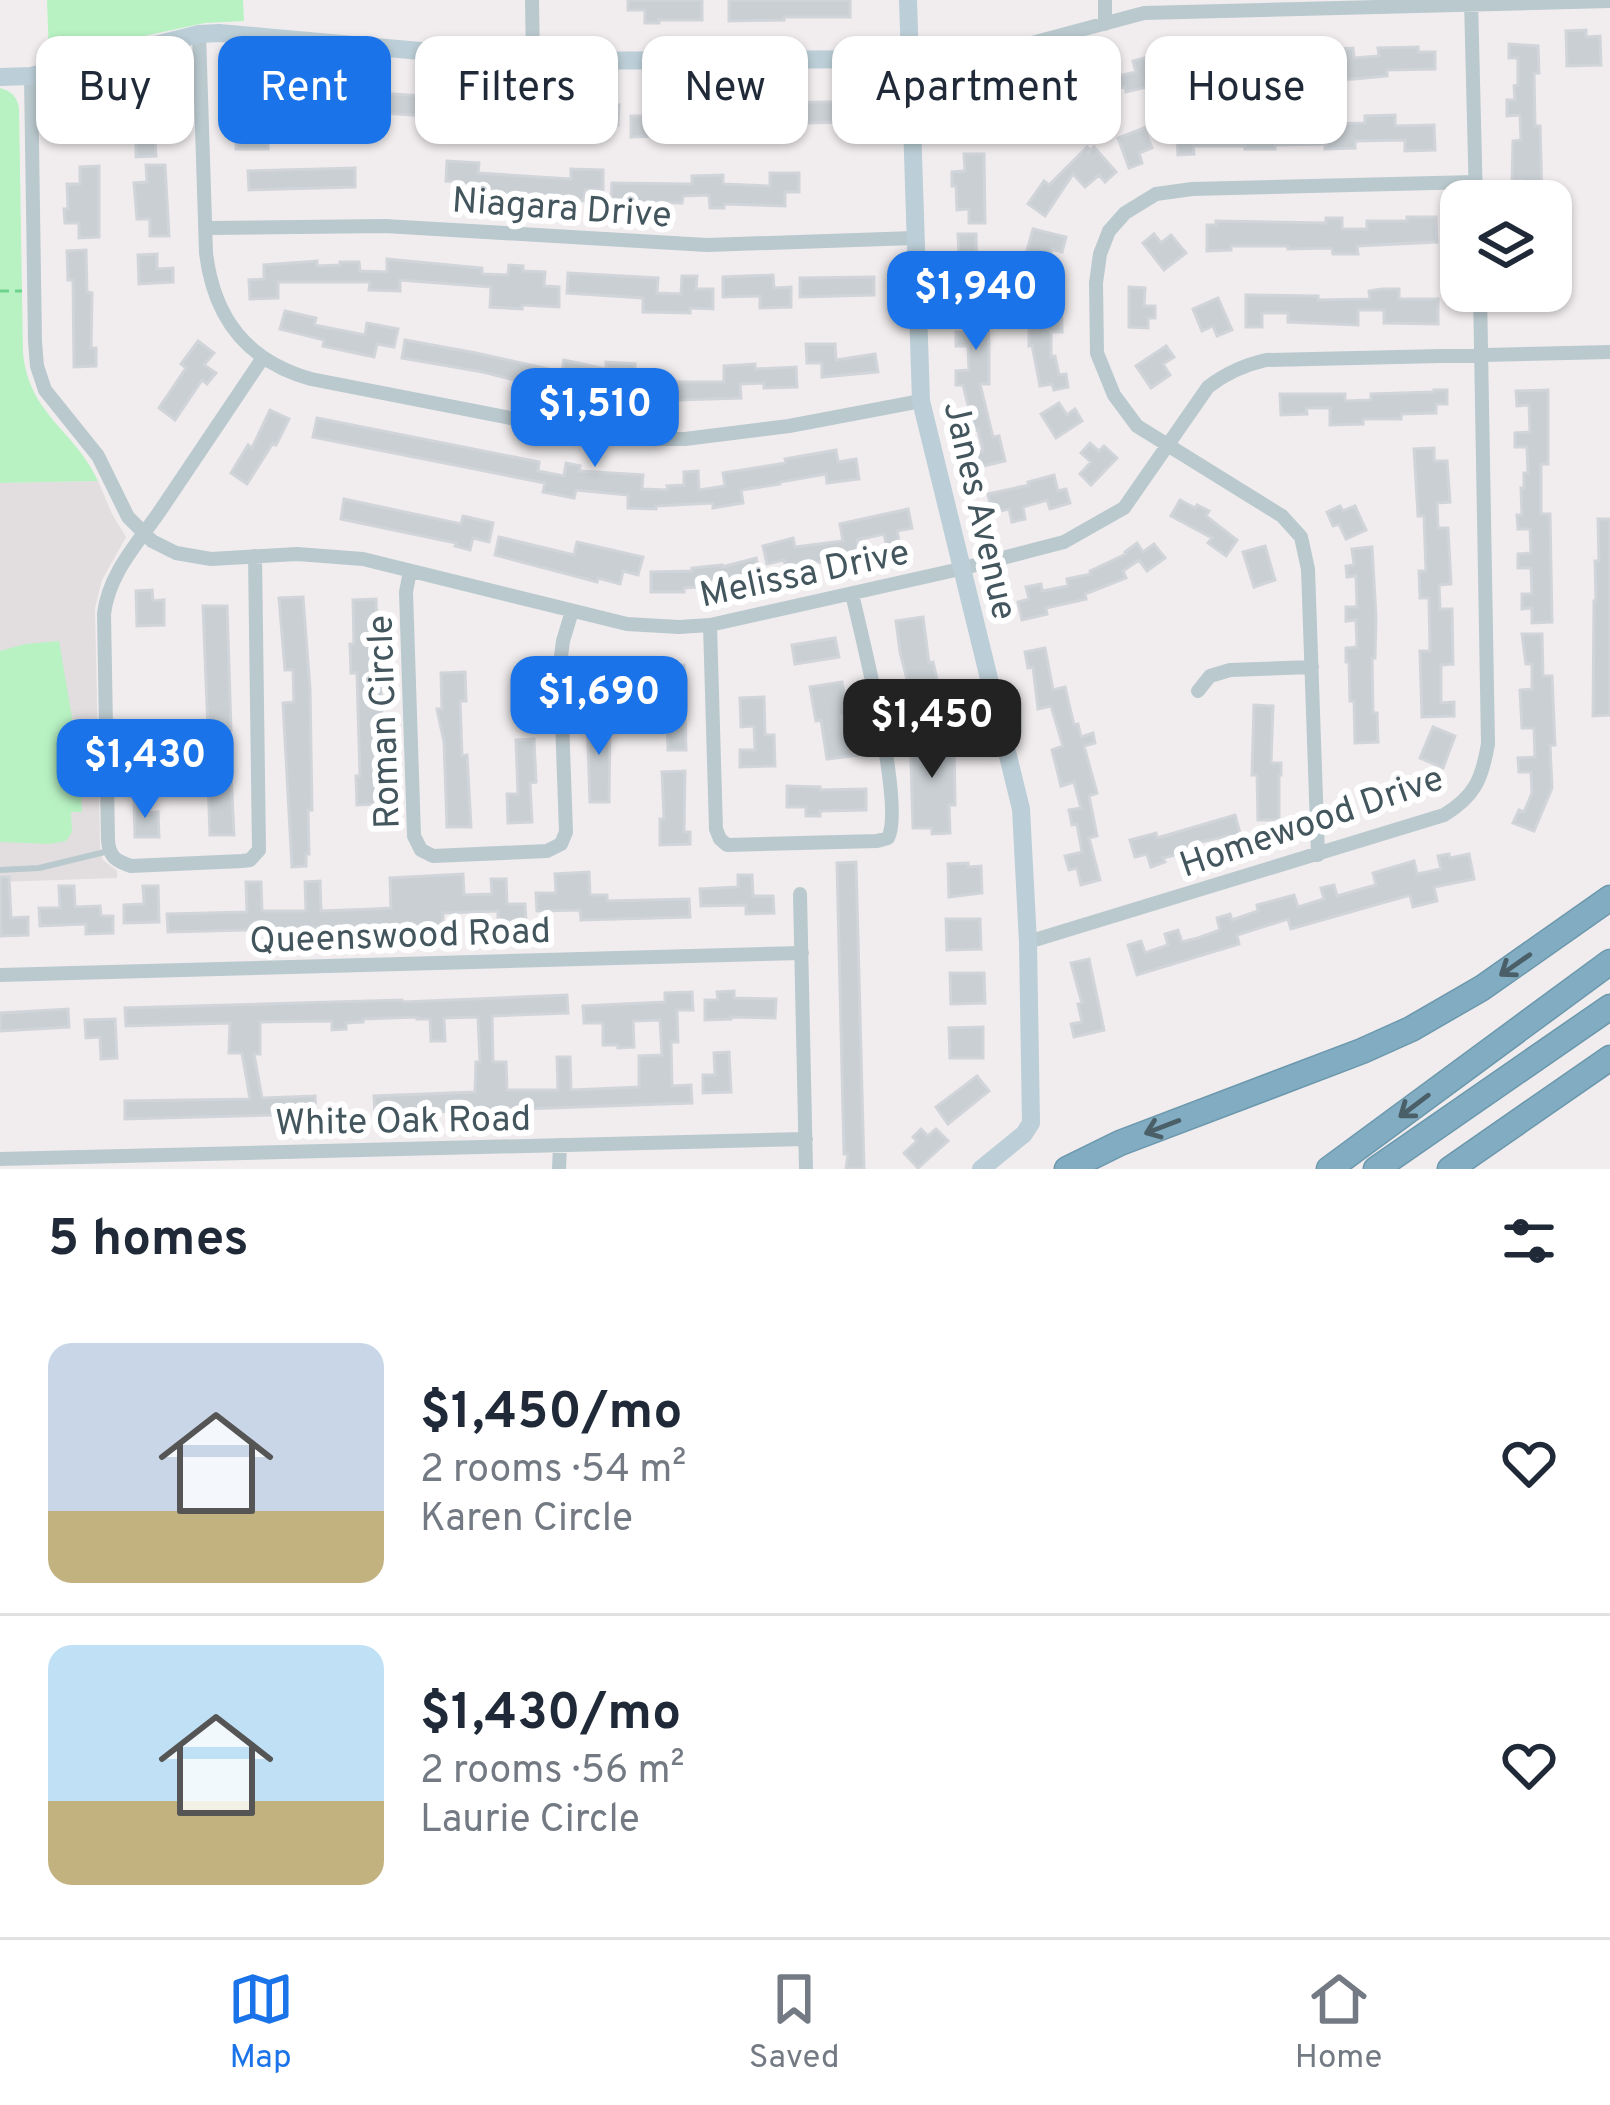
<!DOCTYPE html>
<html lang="en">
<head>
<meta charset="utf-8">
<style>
  :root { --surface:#fff; --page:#f6f6f7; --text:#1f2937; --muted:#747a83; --line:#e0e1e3; --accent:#1a73e8 }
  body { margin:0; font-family:Overpass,sans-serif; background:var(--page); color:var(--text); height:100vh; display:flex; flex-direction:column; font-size:45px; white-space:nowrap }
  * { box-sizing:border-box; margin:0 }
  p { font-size:39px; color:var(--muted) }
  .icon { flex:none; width:66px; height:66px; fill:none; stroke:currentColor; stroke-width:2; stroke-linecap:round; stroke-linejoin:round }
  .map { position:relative; height:1169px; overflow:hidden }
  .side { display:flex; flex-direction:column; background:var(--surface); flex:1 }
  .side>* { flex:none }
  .hud { position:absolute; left:36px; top:36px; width:1539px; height:108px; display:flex; gap:24px }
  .controls { position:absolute; left:1440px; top:180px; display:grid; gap:24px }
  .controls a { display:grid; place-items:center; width:132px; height:132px; border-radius:24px; background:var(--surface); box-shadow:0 3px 9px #0004; font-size:60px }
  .price { position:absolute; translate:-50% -102px; padding:0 27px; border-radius:24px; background:var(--accent); color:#fff; font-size:39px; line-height:78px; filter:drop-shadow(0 3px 6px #0008) }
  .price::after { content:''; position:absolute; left:50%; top:72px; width:36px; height:27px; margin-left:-18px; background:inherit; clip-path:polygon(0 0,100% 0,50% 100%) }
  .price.on { background:#222; color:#fff }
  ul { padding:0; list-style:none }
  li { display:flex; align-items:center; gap:36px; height:300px; padding:0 48px }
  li+li { border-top:3px solid var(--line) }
  li span { display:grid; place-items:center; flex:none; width:336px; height:240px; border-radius:24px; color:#555 }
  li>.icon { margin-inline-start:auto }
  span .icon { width:144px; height:144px; fill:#fffc; stroke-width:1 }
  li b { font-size:51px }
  h2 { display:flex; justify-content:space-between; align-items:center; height:144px; padding:0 48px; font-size:51px }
  .tag { padding:0 42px; border-radius:24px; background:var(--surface); box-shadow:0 3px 9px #0004; font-size:42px; line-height:108px }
  .tag.on { background:var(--accent); color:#fff }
  .dock { display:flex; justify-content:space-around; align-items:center; height:168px; border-top:3px solid var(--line); background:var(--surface); font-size:33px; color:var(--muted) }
  .dock a { display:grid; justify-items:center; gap:6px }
  .dock .on { color:var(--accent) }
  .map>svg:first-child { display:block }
  .education { fill:#e2dee0 }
  .green { fill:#b8f2c3 }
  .building { fill:#c9cfd3; stroke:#d1d5da; stroke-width:3 }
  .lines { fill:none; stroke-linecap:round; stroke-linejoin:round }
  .highway-casing { stroke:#6c98ad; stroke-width:27 }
  .path { stroke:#6dd38d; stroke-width:3; stroke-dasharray:9 6; stroke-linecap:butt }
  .lane { stroke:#bac9ce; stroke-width:6 }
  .street { stroke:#bac9ce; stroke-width:14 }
  .secondary { stroke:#bcced7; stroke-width:18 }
  .highway { stroke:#81acc1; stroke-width:24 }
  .oneway { stroke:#4a5f67 }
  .labels { text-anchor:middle; stroke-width:12; stroke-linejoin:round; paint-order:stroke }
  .street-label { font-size:36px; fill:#44565d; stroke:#fff }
</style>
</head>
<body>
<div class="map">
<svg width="1610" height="1169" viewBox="0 0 1610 1169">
  <rect width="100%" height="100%" fill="#f1edee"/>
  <path class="education" d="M98,481L112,514L126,537L102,580L95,608L100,847L103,860L117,871V878L0,882V483Z"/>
  <path class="green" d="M47,0H243L244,21L205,23L49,56Z
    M0,88C11,91 17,96 19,108L23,353C29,415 75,430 98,481L0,483Z
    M59,641L85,794L81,796L82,812H71L72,832L66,841L49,844L0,842V651L25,644Z"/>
  <path class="building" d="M628,0H702V20H659V23H645V10H628Z
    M729,0H850V17H784V20L729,21Z
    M1586,30V37L1600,36L1601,65L1567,66L1566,31Z
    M1509,44L1538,46L1539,73H1534L1535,126H1540L1542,195L1521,196V180L1512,181L1513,141L1521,140L1520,115L1507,116V100H1515L1514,86L1518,85V58H1509Z
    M1418,47V52H1435V69L1387,70V76L1354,79L1327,80V77L1282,81V77L1205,81V77L1150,82L1151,86L1126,92L1125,87L1054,104L1048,79L1069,74L1070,78L1107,68L1110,78L1136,72L1133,61L1148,57L1149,61L1176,59L1175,50L1190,49L1191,66L1212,65V61H1218V52H1233V59L1259,58V50H1274V58H1299V50H1313L1314,63L1339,62V49L1353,48L1354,58L1379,56L1378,48Z
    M238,74H259V118H269L268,149H236V134L248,135V110H238Z
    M305,82L306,97L337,96L339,84L353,85L352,99L379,101V93L591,107V104L619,105L618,125L577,123V126L367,112L366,120L327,116H293L292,83Z
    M1014,88L1016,101L1030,99L1033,117L1002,122L965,123V118H953V97L966,96V101L999,100L998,91Z
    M871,101L872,121L745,125V136H714V116H731V104Z
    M648,104H662V107L704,106V126L663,127V136L631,137V116H648Z
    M1395,115V126L1434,125L1435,150L1405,151V140L1355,141V148L1325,149V144L1275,145V149H1245V146H1193L1194,154L1178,155L1177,141H1162L1161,122L1234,121V124L1284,123V119H1314V124L1365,123V116Z
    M168,124L169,138H155L156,156L136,157V125Z
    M1144,128L1152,148L1139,153L1142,163L1129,168L1118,138Z
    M1087,147L1090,150L1087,154L1094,147L1116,172L1105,182L1099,175L1085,187L1073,174L1045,216L1028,204L1044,181L1049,185Z
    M964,154H984L985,223H969V209L957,210L956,186H952V172L965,171Z
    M447,161L479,163L478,173L571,179V169L603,170V190H585L584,201L477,193V195H462L463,182L446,181Z
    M146,165H165L169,236H150V219H137L134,183L147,182Z
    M99,166V237L79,238V223H65L64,209H68L67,184H80V167Z
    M355,168V187L249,190L248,171Z
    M770,173H799V192H785V206L724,204V208H710L709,195L683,196L682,203L611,202L612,183L692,184V176L723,175V184L770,186Z
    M1407,217H1436L1437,242L1357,246L1358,254H1333L1332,248L1288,249V246H1231V250L1207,251V225H1216V221L1326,223V218H1342V229H1367V221H1407Z
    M1033,229L1066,237L1062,252L1052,249L1049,261L1026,254Z
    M958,234H976L977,278H981V314H988L989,345V384H980L993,437L999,436L1005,461L976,468L973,454L983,451L978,430L968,432L965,418L971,417L963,385H956V371L969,370L968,346H956V332H969L968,304L956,305L955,288H961Z
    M1154,234L1161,243L1171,235L1186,253L1164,270L1143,243Z
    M86,250L87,292L92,293L91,348H96V366L74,367L73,280H68L67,251Z
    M157,254V269L173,268V282L139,284L138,255Z
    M387,259L482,268V274L508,275L509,265L523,266V271L545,272L544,286L559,287V307L522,305V309L490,307L491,287L400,280V291L369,290L370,282H278V298L250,299L249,280L264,279V265L317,261V266L340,265V262H359L360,271L387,272Z
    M568,273L658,278L657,293L681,294L682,276H697L696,289H713V309L690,308V313L643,312V298L567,293Z
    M773,275L774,288L791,287V307L760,308V296L723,297V277Z
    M874,277V295L800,297V278Z
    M1042,279H1061L1062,332H1051V357L1055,356L1059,375L1066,374L1068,387L1054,390L1052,384L1040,386L1032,345L1029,346V318L1036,317V293L1043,292Z
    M1129,287L1145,288L1144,306H1155V318H1148V328L1129,327Z
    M1382,289H1399V299H1438V324L1384,323V310H1358V325L1288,322V313H1262V327H1246V295L1318,296V300L1370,299L1369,291Z
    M1218,298L1232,330L1217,336L1213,326L1202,331L1193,309Z
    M285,311L316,318L314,325L365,335L367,323L398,329L394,347L377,344L374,357L323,346L324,340L280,329Z
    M405,340L476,353L562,372L564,360L606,369V362L635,364V382H724V366L755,364V369L796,367L797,387L764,388V383L740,384L741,398L646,401V398L620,397L621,383L592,382V386L575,382L572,395L483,372L402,358Z
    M198,341L214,353L204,365L216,373L207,384L202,380L175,420L159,408L186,368L181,364Z
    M806,344H835L836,360L875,354L878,372L822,377V363H807Z
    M1166,346L1174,357L1163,364L1170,375L1151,388L1136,366Z
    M1434,390H1447V404H1436V413L1401,414V419H1363V424L1330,425V408H1306L1307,414L1281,415L1280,394H1345V401L1371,400V394L1434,392Z
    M1548,390V464H1541V514H1550L1552,622L1532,623V608L1522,609V594H1532L1531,568H1518V554L1531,553L1530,529H1518L1517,515H1522L1521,488H1524V473H1528L1527,447H1515V433L1530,432L1529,405L1517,406L1516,391Z
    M1059,403L1067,415L1075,409L1082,421L1056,438L1041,414Z
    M270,410L289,419L276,445L273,443L247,484L231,473L248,445L252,448Z
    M317,418L539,462L538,471L564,476L566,463L580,466L579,471L643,475L642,489L668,490L667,486L684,485V472L698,471L699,490L725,486L723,473L786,463L785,459L836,450L838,462L856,459L859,479L827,483L826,474L780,482V484L741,490L743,503L713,508V503L656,506V509L628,508V495L576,490L574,498L543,492L545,483L313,437Z
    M1090,443L1099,451L1104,446L1117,458L1091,485L1080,474L1091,462L1081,453Z
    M1434,448V461H1447L1449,488L1450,502L1437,503L1438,528H1448L1451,584L1439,585L1440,609H1452L1453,664L1441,665V703L1454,702V716L1422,717L1420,651H1430L1429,598H1420L1419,571H1426L1424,516H1418L1414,449Z
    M1054,475L1058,491L1066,489L1070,503L1050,509L1047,500L1023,507L1025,519L1012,522L1009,509L992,513L988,494L1029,485L1028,482Z
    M344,499L461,524L463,516L493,523L489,542L473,538L470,550L455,546L456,543L341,519Z
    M1180,500L1195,508L1197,505L1209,511L1206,516L1237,540L1226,556L1208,543L1212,538L1171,516Z
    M1340,506L1343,511L1355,506L1366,530L1346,539L1339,524L1333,526L1327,512Z
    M908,509L912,528L897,531L900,545L887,548L884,534L857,540L860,554L836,560L800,565L801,569L787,573L784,560L767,564L763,546L793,538L795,547L843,541L840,524Z
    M1598,519H1610V715L1593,716L1594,601H1596L1595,561H1599Z
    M499,537L574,555L577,542L643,557L638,575L623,571L620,584L598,578L597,582L495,555Z
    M1137,543L1143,552L1154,544L1165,558L1147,571L1139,560L1123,571L1126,578L1085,594L1086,599L1046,608L1047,614L1022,620L1018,602L1029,599L1026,587L1041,584L1042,591L1068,586L1067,579L1091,574L1090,571L1126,554L1125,552Z
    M1265,546L1275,580L1254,587L1243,552Z
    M1372,547L1376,617L1375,658H1372L1373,713H1377L1378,742L1355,743L1354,701H1350L1349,662H1346V648L1357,647L1356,620L1346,621V607H1357L1356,576L1347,577L1346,566L1354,565L1352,549Z
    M756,558L761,577L734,584L684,588V592H651V572L692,571V568L722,565V567Z
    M152,590L153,601L164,600V625L137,626L136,591Z
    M303,597L310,689L312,810H308L309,854H306V866L292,867L283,703L294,702L293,670H285L279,598Z
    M376,599L377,629H373L375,688H381L384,762H379L381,804L357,805L356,776H360L357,673H351L350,644H354L353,600Z
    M203,606H227L231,730H208Z
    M923,617L929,663L933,662L940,692L912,699L900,652L896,621Z
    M1522,634H1542L1543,676H1552L1555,745H1550L1552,788L1534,831L1513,823L1519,810L1524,812L1532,793L1531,772H1519L1518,758L1535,757L1534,728H1522L1520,690L1532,689V664H1526Z
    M835,638L839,657L795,664L792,645Z
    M1045,648L1053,690L1065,687L1074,725L1078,724L1081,737L1093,733L1095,743L1084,746L1097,793L1089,796L1097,836L1089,838L1100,880L1081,885L1077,868L1069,870L1065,856L1082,852L1077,824L1072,825L1069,810L1081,808L1074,782L1061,786L1052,750L1063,746L1051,706L1038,709L1033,667L1028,668L1025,652Z
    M684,665L686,750H668L667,725H671L670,690H667L666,666Z
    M465,672L466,701H460L462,756L467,755L471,827H447L444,742L437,709H442L441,673Z
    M842,682L848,715L841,716L844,738L858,736L860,755L827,759L821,720L816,721L810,687Z
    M764,697L765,735H774L775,766L740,767V750H755L754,726L741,727L740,698Z
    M1254,705L1273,706L1271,763H1281V775H1279V820H1258L1257,775H1252Z
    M610,717L609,802H590L587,718Z
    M1433,727L1455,736L1443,768L1420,758Z
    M910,730H925V737H954L955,805H949L950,833L932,834V828H913Z
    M534,739L536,782L530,783L532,822L508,823L507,794H518L516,740Z
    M207,753H230L234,835H210Z
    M685,771L684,832H690V844L660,845V819H664L662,772Z
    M787,786L820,787V790L866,789V810L820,811V816H806V807H787Z
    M134,801H148L149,813L158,812L159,837H135Z
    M1235,815L1241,837L1228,840L1227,836L1200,842L1202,848L1163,858L1165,862L1151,867L1147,854L1135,857L1130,840L1156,833L1157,838Z
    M1449,854L1450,858L1469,854L1474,879L1434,887L1437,901L1413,907L1410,895L1291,929L1288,919L1237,935L1239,944L1137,975L1128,945L1141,941L1145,953L1168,945L1165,934L1178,930L1182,942L1198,938L1220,930L1217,918L1230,914L1232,920L1258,911L1257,905L1294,895L1298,907L1324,899L1321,888L1334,885L1337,896L1358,890L1376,885L1373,873L1414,861L1417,874L1441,869L1438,856Z
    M856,862L864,1169H846L848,1154H844L837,863Z
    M968,863V867L981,866L982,893L949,897L948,864Z
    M589,872L590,895H607V901L689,899L690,917L581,920L580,910L537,911L536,893H556L555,874Z
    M463,874L464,895L492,894L491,879H506L507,904H525L526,921L498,922V911L443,913V925L168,932L167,914L247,912L246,882H261L262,911H306L305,882L320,881L321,911L373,909L391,908L390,878Z
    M738,875H752L753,896H773L774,913L746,914V905L701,906L700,889L738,887Z
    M0,877H9L11,918L28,917V935L1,936Z
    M59,886H74L75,907L100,906L101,916H113V933L86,934V924L40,926L39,908H60Z
    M143,886H158L159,922L124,923V905L144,904Z
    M946,919H980L981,949L947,950Z
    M1089,959L1104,1030L1074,1037L1071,1024L1082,1022L1078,1004L1082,1003L1071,963Z
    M950,973H984L985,1003L951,1004Z
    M734,991V998L776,999L775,1018L731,1017V1019L705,1020V1000H718L717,992Z
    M692,992L693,1010H677L678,1042H671L672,1086L691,1085L692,1103L375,1114L374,1096L475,1092L476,1062H480L478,1017L444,1018L445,1041H431L430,1019H417V1017L363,1019V1022L346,1023V1029L332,1030V1021L260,1022V1054H254L262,1098L315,1096L316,1114L125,1119V1101L250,1099L242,1053H229L230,1023L126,1026L125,1008L402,1000L403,1002L567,995L568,1013L492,1016L493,1062H506L507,1090H558L557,1057H570L571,1090L639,1087V1056L662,1055L660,1020L633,1021L634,1047L618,1048V1045H603V1023H584L583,1006L665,1002V993Z
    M68,1009L69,1027L0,1031V1013Z
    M115,1019L117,1058L101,1059L100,1037L86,1038L85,1020Z
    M983,1027V1058H950L949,1028Z
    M729,1052L731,1092L703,1093V1075H715L714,1053Z
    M977,1076L989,1091L948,1124L936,1107Z
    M921,1129L928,1136L936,1129L948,1141L918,1168L904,1153L917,1141L913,1137Z"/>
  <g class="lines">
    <g class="highway-casing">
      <path id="highway" d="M1067,1169L1120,1143L1362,1051L1411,1029L1482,988L1610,898
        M1329,1169L1610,962
        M1376,1169L1610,1007
        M1450,1169L1610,1058"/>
    </g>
    <path class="path" d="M0,291H22"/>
    <path class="lane" d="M0,870L39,868L109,851"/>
    <path class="street" d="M532,0L533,61
      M1105,0V24
      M1471,0L1476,201
      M199,34L206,253C214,319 247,361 311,379L546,425L654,439H685L789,426L921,401
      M910,59H944L991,54L1144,13L1610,1
      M31,76L35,341L37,366L45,390L98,456L128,517L152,541L176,553L211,559L297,554L363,559L627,624L679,627L710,625L960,569L1064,542L1124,508L1208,387C1226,373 1244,365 1266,360L1610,352
      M206,228L385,226L707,245L914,238
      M255,556L259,850L250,860L242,861L131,866C116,861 109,857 108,840L104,614C109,572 139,542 162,508C195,458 229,409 262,359
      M410,571L406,592L414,836L421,850L433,856L547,851L561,844L566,832L560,664L563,641L572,611
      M710,625L716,829L720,839L727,845L877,841L888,838C905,806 862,637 852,594
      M1198,691L1210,676L1230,670L1312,667
      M1318,855L1308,569L1301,537L1282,516L1137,426L1114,395L1097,353L1096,283L1100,254L1109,231L1125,213L1156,194L1192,189L1475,182
      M800,894L806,1169
      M1028,942L1444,815C1475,796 1482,779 1488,744L1480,291
      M0,975L802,953
      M0,1159L806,1139
      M559,1169L560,1145"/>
    <path class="secondary" d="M908,0L921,401L1021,809L1028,942L1031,1123L1024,1134L981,1169
      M0,77L31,76L199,34L219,33L533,61L910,59"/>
    <use href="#highway" class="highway"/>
  </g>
  <defs><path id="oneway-shaft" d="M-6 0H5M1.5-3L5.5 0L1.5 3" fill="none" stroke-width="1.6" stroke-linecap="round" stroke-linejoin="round" transform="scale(3)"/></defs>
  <g class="oneway">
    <use href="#oneway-shaft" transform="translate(1515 965) rotate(145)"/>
    <use href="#oneway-shaft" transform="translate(1414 1106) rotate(143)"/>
    <use href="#oneway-shaft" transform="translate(1162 1127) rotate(159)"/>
  </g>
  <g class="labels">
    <g class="street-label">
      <text transform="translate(562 206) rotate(4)" y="13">Niagara Drive</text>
      <text transform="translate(982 510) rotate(77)" y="13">Janes Avenue</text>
      <text transform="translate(804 572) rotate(-12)" y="13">Melissa Drive</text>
      <text transform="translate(382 722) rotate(-92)" y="13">Roman Circle</text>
      <text transform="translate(1311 820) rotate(-19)" y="13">Homewood Drive</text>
      <text transform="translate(400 934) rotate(-2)" y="13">Queenswood Road</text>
      <text transform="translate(403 1119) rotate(-1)" y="13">White Oak Road</text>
    </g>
  </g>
</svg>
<div class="controls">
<a><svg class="icon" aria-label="layers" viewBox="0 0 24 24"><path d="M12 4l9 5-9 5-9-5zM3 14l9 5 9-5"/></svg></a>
</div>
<b class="price" style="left:976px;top:353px">$1,940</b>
<b class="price" style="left:595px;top:470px">$1,510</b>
<b class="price" style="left:599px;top:758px">$1,690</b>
<b class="price on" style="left:932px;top:781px">$1,450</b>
<b class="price" style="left:145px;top:821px">$1,430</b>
<div class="hud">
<a class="tag">Buy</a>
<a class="tag on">Rent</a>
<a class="tag">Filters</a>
<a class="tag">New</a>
<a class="tag">Apartment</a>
<a class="tag">House</a>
</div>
</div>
<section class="side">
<h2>5 homes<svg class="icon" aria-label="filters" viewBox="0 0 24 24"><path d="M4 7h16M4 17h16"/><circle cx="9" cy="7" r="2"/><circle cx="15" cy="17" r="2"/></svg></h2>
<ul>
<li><span style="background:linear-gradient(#c9d6e8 70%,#c2b280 0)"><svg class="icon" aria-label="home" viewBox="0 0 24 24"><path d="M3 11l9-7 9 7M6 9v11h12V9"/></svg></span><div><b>$1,450/mo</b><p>2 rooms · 54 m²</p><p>Karen Circle</p></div><svg class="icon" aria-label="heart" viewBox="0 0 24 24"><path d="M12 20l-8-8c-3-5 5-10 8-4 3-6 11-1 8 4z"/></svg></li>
<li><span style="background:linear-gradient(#bfe0f5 65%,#c2b280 0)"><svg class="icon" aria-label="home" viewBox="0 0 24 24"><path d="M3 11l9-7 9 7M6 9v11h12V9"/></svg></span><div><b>$1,430/mo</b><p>2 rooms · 56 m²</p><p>Laurie Circle</p></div><svg class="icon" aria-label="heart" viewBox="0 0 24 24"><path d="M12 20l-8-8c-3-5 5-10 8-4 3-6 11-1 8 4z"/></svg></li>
</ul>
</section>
<nav class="dock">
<a class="on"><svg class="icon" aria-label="map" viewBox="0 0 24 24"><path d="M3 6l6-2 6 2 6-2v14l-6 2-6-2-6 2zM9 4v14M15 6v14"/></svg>Map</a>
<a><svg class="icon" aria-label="saved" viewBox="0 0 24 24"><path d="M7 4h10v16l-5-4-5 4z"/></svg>Saved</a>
<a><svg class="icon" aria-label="home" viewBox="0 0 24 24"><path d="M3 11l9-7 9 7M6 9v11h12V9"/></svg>Home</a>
</nav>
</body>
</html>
